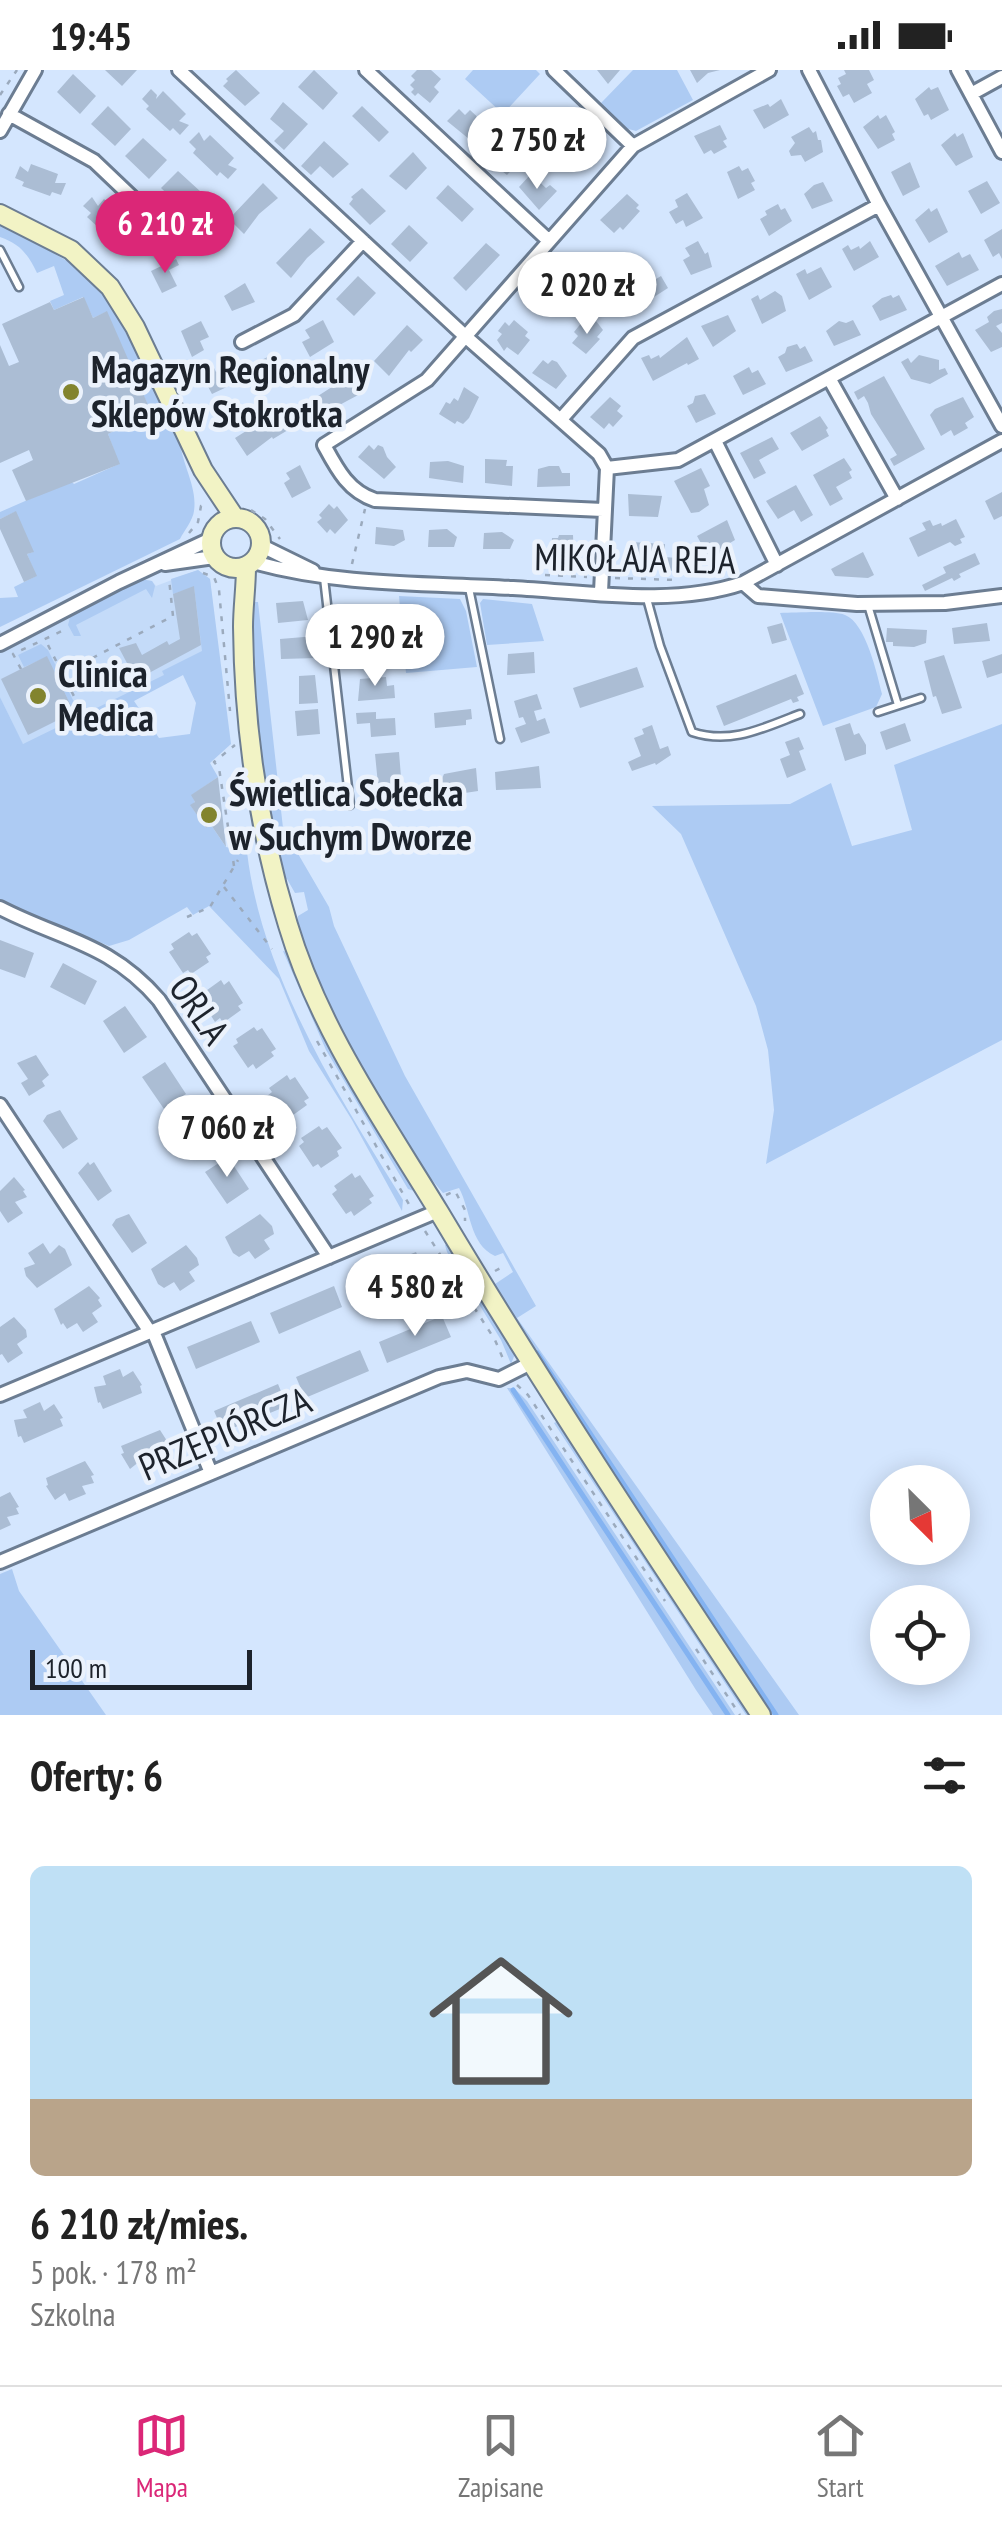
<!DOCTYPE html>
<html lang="pl">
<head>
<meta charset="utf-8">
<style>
  :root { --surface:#fff; --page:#f2f2f2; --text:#222; --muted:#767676; --line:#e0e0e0; --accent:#db2777 }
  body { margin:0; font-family:"PT Sans Narrow",sans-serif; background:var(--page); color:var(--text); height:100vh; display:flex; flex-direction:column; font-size:38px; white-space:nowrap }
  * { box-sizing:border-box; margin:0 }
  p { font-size:32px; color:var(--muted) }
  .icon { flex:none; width:55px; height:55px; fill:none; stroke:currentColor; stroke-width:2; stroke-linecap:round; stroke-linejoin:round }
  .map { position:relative; height:1645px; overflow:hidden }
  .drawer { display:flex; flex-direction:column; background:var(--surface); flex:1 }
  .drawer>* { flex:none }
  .needle { width:65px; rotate:156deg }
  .controls { position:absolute; left:870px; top:1395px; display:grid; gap:20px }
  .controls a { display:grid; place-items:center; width:100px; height:100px; border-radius:50%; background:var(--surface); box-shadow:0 5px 25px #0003; font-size:50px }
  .scale { position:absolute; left:30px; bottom:25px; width:222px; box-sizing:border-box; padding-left:10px; border:5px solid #1d232c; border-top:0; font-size:28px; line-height:35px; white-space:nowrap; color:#1d232c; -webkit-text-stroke:8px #ebf2fc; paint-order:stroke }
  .price { position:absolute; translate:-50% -85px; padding:0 22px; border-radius:35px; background:#fff; color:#222; font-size:32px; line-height:65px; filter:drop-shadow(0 2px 5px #0008) }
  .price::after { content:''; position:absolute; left:50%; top:60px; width:30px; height:22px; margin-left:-15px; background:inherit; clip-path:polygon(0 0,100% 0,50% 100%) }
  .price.current { background:var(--accent); color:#fff }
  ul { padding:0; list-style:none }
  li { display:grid; align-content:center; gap:20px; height:530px; padding:0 30px }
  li+li { border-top:2px solid var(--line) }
  li span { display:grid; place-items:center; height:310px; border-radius:15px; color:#555 }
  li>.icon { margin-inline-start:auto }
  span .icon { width:180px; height:180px; fill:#fffc; stroke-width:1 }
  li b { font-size:42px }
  h2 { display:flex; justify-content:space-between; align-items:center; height:120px; padding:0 30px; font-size:42px }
  .status { display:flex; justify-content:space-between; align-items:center; height:70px; padding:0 50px; background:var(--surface); direction:ltr }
  .status svg { height:28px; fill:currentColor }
  .menu { display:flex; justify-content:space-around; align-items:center; height:140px; border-top:2px solid var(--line); background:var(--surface); font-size:28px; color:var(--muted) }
  .menu a { display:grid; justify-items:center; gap:5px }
  .menu .current { color:var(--accent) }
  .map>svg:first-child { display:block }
  .built { fill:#c4dbf9 }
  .green { fill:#adcbf3; fill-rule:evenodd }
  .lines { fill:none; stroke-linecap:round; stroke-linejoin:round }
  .stream { stroke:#84b3f1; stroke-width:5 }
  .building { fill:#abbdd4 }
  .lane-casing { stroke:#6c7d92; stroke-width:11 }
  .street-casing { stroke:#6c7d92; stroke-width:18 }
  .secondary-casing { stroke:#6c7d92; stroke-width:22 }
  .path { stroke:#9baabd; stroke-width:2.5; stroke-dasharray:5 8; stroke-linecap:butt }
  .lane { stroke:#fff; stroke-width:6 }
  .street { stroke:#fff; stroke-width:12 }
  .secondary { stroke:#f2f3c5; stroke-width:18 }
  .poi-dot { fill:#82842e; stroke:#ebf2fc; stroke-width:4 }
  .labels { text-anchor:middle; stroke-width:9; stroke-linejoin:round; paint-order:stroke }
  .poi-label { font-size:38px; font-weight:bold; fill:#1d232c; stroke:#ebf2fc; text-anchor:start }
  .street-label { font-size:38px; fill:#1d232c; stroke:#ebf2fc }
</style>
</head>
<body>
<div class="status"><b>19:45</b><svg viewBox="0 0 49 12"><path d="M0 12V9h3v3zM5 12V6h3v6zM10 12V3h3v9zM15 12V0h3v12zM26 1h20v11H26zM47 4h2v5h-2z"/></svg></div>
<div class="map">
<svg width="1002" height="1645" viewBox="0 0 1002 1645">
  <rect width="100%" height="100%" fill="#d4e6fe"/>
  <path class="built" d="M198,500L210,509L218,582L77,656L73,651L23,675L0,627V580L140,509L152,511L156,516Z"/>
  <path class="green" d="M473,0H536L540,4L503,44L465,9Z
    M633,0H677L693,30L636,61L621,57L601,33Z
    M0,152L67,191L108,230L180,363C178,390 198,414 194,441C193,450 184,461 180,469L0,557V528L18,527L14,517L36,506L27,484L33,482L15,442L0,449V442L71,411L74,414L119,394L108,364L143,347L148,357L156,353L106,242L93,248L83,227L54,240L50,231L64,225L54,196L37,203C28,184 20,174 0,167Z
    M198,500L210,509L231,674L210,693L218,707L192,725L195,732L191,736L206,758L211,755L226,777L247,782C262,907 338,1025 403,1130L402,1141L352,1050L309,981L279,909L209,836L193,845L187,837L129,870L109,876L0,831V627L23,674L164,605L162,601L202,581L194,517L173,524L171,509ZM183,605L196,633L190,664L159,668L134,631Z
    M140,509L152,511L155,516L152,528L146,519L76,555L81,566H74L68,555L71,543Z
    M399,526L460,529L466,541L477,597L406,603Z
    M483,529L532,534L544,571L487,575L480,533Z
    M253,532H258L283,758L329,837L334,856L405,1006L536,1236L517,1248L799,1645H771L492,1216L513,1202L503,1183L495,1186C469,1174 471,1140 459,1118L443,1123L432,1110L428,1112C376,1027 333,951 296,858L298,846L308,840L304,822L295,823L287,809H283C262,719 250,624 253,532Z
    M780,543C796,543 831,540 845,545C866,553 877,604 882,624L876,637L823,656Z
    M41,574L48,580L78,640L74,642L47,587L24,597L18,585Z
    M1002,654V970L766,1094L774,1040L768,980L756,936L681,764L652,736L790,734L831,713L852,776L912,760L894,695Z
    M283,881L288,882L416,1119L414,1121L408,1119L326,980Z
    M449,1173L515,1284L511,1294L501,1270L447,1182L445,1175Z
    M507,1318H514L527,1331L735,1645H713L696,1620Z
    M558,1351L752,1645H746L554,1353Z
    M12,1499L19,1521L106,1645H0V1504Z"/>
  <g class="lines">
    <path class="stream" d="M537,1283L776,1645
      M513,1320L728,1645"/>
  </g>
  <path class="building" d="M105,0H137L122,16Z
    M236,0L260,23L245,36L223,16L228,11L226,9Z
    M314,0L338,23L323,40L298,17Z
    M417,0H431L441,9L434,17L439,22L430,33L418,23L415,26L411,22L414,19L410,15L415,10L411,6Z
    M597,0H620L608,14Z
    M690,0H720L708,3L697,13Z
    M844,0H869L874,10L867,14L872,23L854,33L849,24L843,27L837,16L841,14L838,8L846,4Z
    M73,4L96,26L80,44L57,22Z
    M929,17L931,20L938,17L949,40L931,50L928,44L924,46L915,29Z
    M151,19L157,25L156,29L163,21L186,44L179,51L189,55L180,65L173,58L170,61L146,39L149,36L142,29Z
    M781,29L789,45L764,59L753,40L768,34L770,37Z
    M283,32L308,54L284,80L274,71L284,61L270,49Z
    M108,36L131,59L115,76L91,54Z
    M362,36L389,62L379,72L352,46Z
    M459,39L465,45L470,40L484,53L469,69L447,51Z
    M878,45L880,49L886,45L895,62L892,64L895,70L878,79L863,57Z
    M720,55L727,69L723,71L727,77L714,84L711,80L704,84L694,66Z
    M809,57L813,63L816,61L818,70H821L823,82L805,92L801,85L791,86L789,81L795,73L791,67Z
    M199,62L204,71L210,65L234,88L228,95L237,99L228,109L220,102L217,106L193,83L196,79L189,72Z
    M955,63L957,67L963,63L973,87L956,96L941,75Z
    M576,66L582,71L585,67L593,75L590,78L595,83L576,102L562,89L567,83L564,80Z
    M143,68L167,90L149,109L125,86Z
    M324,71L349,94L333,108L320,96L311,105L301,96Z
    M497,75L504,82L509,76L522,89L507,105L485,88Z
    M413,82L427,98L406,120L389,106Z
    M910,92L920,117L903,126L891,102Z
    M31,94L58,104L55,113H66L61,125L52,122L50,126L22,116L24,112L15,108L20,96L28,102Z
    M739,96L742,101L748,98L755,111L751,113L755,120L738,129L727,102Z
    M178,101L201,122L184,140L161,118Z
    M531,104L546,118L550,115L557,121L539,140L519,117Z
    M987,111L1000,133L981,144L968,121Z
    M823,112L833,131L812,139L804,124L814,115Z
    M263,113L278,128L259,144L244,164L229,149Z
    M448,115L474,139L462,152L436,128Z
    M362,118L386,141L370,155L349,134L353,129L351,127Z
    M687,123L703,148L686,157L683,150L676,154L669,142L678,137L675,130Z
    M627,124L639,135L636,138L640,141L623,160L620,157L614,163L600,150Z
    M92,127L98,136L104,129L125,149L119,156L128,160L119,170L112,163L109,167L87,147L91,143L83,136Z
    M778,134L781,140L785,138L792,151L769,166L760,149L767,145L765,141Z
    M929,138L931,142L937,138L948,162L929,173L915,150Z
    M409,155L428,173L410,192L391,174Z
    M310,158L325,172L307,188L291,208L276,193Z
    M1002,159V189L999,183L993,187L984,170Z
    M698,171L705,184L708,182L712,197L691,205L683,190L690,186L685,178Z
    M870,171L879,187L854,201L842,179L848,175L851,180L859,176L860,179Z
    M486,173L500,185L466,221L453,208Z
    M959,182L962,188L970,184L979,200L947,216L935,196Z
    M176,189L179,195L169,200L177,216L162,223L151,201Z
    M821,197L832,217L809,230L796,204L805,199L807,204Z
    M652,203L656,209L661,206L668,218L643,234L634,218L641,214L639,210Z
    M358,206L376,223L354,246L336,229Z
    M548,212L559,222L556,225L561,229L552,241L548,238L544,242L529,230Z
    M245,213L255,232L232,241L224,226Z
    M775,221L782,226L786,241L762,254L751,229L758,225L760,230Z
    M891,225L893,228L899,225L907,240L880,251L872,236L882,228Z
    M84,227L93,248L107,241L156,353L148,357L143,347L108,364L120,394L26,431L12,400L33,390L29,380L0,393V275L9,296L19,292L2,254L50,232L54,240Z
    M1002,239V253L996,256L1002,263V277L991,282L975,260L989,252L987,247L994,241Z
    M728,245L736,261L713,277L701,256Z
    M323,250L334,272L310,287L302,272L310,268L305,260Z
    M514,250L528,262L525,266L530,270L518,285L507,277L504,281L497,270L502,264L498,261L505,252L509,256Z
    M853,250L861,265L834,276L826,261L839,251L846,253Z
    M201,251L209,267L200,271L204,280L192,287L181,261Z
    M596,251L603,260L597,267L600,269L586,284L572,273L578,266L574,262L582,252L589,257Z
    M407,255L423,270L411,282L409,280L389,306L374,291Z
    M687,267L699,289L688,295L687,293L653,311L641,288L649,285L651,289L659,285L660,288Z
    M797,274L800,279L805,276L813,291L786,302L778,287L785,283L787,277Z
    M272,285L282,305L259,319L252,306L260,302L255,293Z
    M919,285L939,290V300L945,298L948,304L930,314L911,309L901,292L908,288L911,293Z
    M543,290L548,294L552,290L557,292L567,306L556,319L532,303Z
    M212,294L216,302L225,298L233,314L212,324L199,300Z
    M749,297L752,303L758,300L766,314L743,325L733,306Z
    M349,306L360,324L332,339L335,345L331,347L329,344L319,350L307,333Z
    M884,306L925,379L894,396L890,389L897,385L871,344L868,333L864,326L858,330L854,322Z
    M464,317L479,327L469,348L463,354L457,351L455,354L439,344L446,332L450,334L454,328L458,331Z
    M705,324L716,344L696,353L687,336L693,333L695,326Z
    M610,327L621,336L617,341L623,346L613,357L609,353L604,359L590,347Z
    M963,327L974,347L965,353L968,358L954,366L951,360L941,366L930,345L935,339Z
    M276,342L288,360L273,369L272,367L247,386L235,368Z
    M820,346L828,358L826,360L829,366L802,381L790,363Z
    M772,367L779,379L759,390L766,403L754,409L740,383Z
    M369,375L374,380L378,375L383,377L387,387L396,397L384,409L358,387Z
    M844,388L852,400L849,402L852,408L836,417L843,429L830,436L813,405Z
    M485,389L507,390L506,396H513L512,416L485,413Z
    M448,391L464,396L463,413L429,408L430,392Z
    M300,395L311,418L292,428L284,413L290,409L286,403Z
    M549,396H559L562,403H570V416L537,417L538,399Z
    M701,398L710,416L704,419L709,435L699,442L691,443L674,411Z
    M796,415L813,445L801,452L794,440L778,449L766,431Z
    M1002,422V446L994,450L985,431Z
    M628,424L662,426L658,447L629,446Z
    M329,434L334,439L337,436L348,450L335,464L330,459L327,463L317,452L322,448L319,445Z
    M16,441L34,482L27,484L37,506L24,512L0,459V449Z
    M956,449L965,467L960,469L962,473L955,476L950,472L918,487L909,468L926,460L922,453L930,450L933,456L941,453L942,456Z
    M727,450L735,470L720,479L726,491L714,497L697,466Z
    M376,457L403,460L405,470L394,476L375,474Z
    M447,459L457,467L454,477H428L429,460Z
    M502,462L514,470L510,479H483L484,463Z
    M559,465H573L574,490L555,489V483H551L552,468H558Z
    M631,472L665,474V487L677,488L676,501L662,500L663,494L633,493V486L630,485Z
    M863,482L874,505L868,508L835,506L831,499Z
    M975,483L980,494L959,504L961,507L954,511L952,508L925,521L922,515L946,503L943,497Z
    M194,516L201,575L136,610L119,578L136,573L142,585L167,571L169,575L180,569L173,524Z
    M303,531L308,550L278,553L276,533Z
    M377,535L379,553L350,556L351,537Z
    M782,553L787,570L772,574L767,557Z
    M987,553L990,571L954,574L952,558Z
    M887,558L927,560L926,573L914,577L893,576V572H886Z
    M316,566L318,588L281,589L280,569Z
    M389,571L390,583H386V588L350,591L349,582H357L356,573Z
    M534,582L535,603L507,605L508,584Z
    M1002,584V603L987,608L982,591Z
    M944,585L962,638L942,644L936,626L933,627L924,591Z
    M47,586L74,642L28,665L1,609Z
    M637,597L644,617L580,638L573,618Z
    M796,604L804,624L797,627L799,631L793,633L791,629L724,656L716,636Z
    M315,605L318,633L299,634V606Z
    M386,607L387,616L394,615L395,628L358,631L360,609Z
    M537,624L542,639L534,641L537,651L545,648L550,663L521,673L515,658L526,654L523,647L519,648L514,631Z
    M318,639L320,664L297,666L295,641Z
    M471,639L472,649L466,650V655L435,658L434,643Z
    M376,642V649L395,648L396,665L371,667L370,653L357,654L356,643Z
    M850,653L854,665L859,663L866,675V684L845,691L835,658Z
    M905,653L911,671L886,680L880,662Z
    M652,655L660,679L668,676L671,685L656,695L655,693L632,701L628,692L641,686L634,668L644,664L642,659Z
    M799,667L804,679L799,681L806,700L787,708L780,689L790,685L785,672Z
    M399,682L403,732L380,734L375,684Z
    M539,696L541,718L496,720L495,702Z
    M476,698L478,721L445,726L441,711L444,704Z
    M218,707L226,777L211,755L206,758L190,735L195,732L191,725Z
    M189,862L192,866L197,863L211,884L206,887L209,892L191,904L188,900L183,903L169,882L174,879L171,874Z
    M0,870L34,883L25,908L0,899Z
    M63,893L97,911L85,935L50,917Z
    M221,910L224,915L229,911L243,933L238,936L241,940L223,953L220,948L215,952L201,930L206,927L203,923Z
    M125,936L147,967L124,983L103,951Z
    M254,957L257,961L262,958L276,979L271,982L274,986L256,999L253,994L248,998L233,976L238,973L236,969Z
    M36,985L49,1005L42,1011L45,1016L29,1026L21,1013L28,1009L17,993Z
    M165,992L186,1024L164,1039L142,1007Z
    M287,1005L290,1010L295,1007L309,1028L304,1031L307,1035L289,1048L286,1043L281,1047L267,1026L272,1022L269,1018Z
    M196,1038L218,1070L195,1085L174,1053Z
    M60,1040L78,1069L63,1079L43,1051L47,1045Z
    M319,1056L322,1060L327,1057L342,1078L337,1081L339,1086L321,1098L318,1094L313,1097L299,1076L304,1072L301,1068Z
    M228,1087L249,1119L227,1134L205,1102Z
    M88,1092L90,1095L94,1092L112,1121L98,1131L78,1103Z
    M352,1103L355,1108L360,1105L374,1126L369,1129L372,1133L354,1146L351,1141L346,1144L332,1124L337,1120L334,1116Z
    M14,1107L25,1120L23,1121L27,1127L15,1132L23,1143L8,1153L0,1141V1121Z
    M129,1144L147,1173L132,1183L112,1155L116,1149Z
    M260,1144L272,1156L274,1164L264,1170L270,1179L255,1189L249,1181L239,1187L233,1183L225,1167Z
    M43,1173L50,1184L59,1175L65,1179L72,1195L37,1218L26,1206L24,1198L35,1194L28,1183Z
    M186,1175L197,1188L199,1195L189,1202L195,1211L180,1221L174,1212L164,1218L158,1214L151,1199Z
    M416,1182L425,1203L361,1230L352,1208Z
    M89,1216L100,1228L98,1230L102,1236L92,1243L98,1252L83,1262L77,1253L67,1259L63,1253L61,1255L54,1239Z
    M334,1216L342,1237L279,1264L270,1243Z
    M442,1246L451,1267L387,1293L379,1272Z
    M14,1247L26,1260L27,1267L17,1274L23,1283L8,1293L2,1284L0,1285V1257Z
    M251,1251L260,1272L196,1299L187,1277Z
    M360,1280L369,1301L305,1328L296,1307Z
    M120,1299L123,1307L133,1301L142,1315L140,1316L142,1323L103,1339L100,1332L98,1333L94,1317L106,1315L103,1306Z
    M278,1314L287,1336L223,1362L214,1341Z
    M40,1332L44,1341L54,1334L63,1348L60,1349L63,1356L24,1373L21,1366L18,1367L14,1350L27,1348L23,1340Z
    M160,1360L169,1374L166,1375L169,1382L157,1384L161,1393L144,1400L140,1391L130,1399L121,1384L124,1383L121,1376Z
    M85,1391L94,1405L91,1406L94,1413L82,1416L86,1424L69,1431L65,1423L55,1430L46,1416L48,1415L46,1408Z
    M10,1422L19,1437L16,1438L19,1444L7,1447L11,1455L0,1460V1427Z"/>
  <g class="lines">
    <g class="lane-casing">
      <path id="lane" d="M0,180L19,217
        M324,508L350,735
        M469,518L500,669
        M646,525L660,576L692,662C731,675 763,658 800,644
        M868,535L898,635
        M878,642L921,628"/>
    </g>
    <g class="street-casing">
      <path id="street" d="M179,0L465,266L599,384L607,398L601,522
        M366,0L548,170
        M554,0L633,76
        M809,0L879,135L1002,356
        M958,0L1002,82
        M971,24L1002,7
        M9,44L94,91L156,150
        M0,61L35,0
        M242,272L294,245L363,171
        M829,308L897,429
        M562,348L633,268L879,135
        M715,371L777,495
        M607,398L678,390L1002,214
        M603,440L375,430C348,421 337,399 324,375L427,310L633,76L769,0
        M262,476L313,501
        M253,492C339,516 426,513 513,518C588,522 672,537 743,513L1002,371
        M165,494L214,487
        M743,513L758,526L857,534L945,533L1002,526
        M0,574L119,512L211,469
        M0,838C62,870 110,873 159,930L329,1187
        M0,1035L150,1262
        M153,1261L211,1403
        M0,1325L438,1141
        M0,1492L439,1307L467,1301L499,1309L531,1293"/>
    </g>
    <g class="secondary-casing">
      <path id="secondary" d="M0,144L71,180L110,217L135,257L203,400L235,448
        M211 473a25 25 0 1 1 50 0a25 25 0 1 1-50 0Z
        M246,497C246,517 243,537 243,557C244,656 259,760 288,855C319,959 383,1050 439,1142C541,1313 651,1479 761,1645"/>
    </g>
    <path class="path" d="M0,25L17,0
      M251,440L265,449L280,469
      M189,463L198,452L201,436L207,434
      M352,494L365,439
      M203,503L214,507L219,520L230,641
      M545,505L587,507
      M615,508L677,510
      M48,575L80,638
      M81,594L173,546L169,509
      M21,599L13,584L62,561
      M234,796L219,698L214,692L235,675
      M224,817L272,879
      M187,847L210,837L238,790
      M317,971L411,1138
      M446,1125L455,1121L465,1140V1151
      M425,1161L495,1270L504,1291
      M495,1201L504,1196
      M517,1315L528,1325L665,1531
      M696,1579L740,1645"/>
    <use href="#lane" class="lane"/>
    <use href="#street" class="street"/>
    <use href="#secondary" class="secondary"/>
  </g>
  <g class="poi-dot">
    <circle cx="71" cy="322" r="10"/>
    <circle cx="38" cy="626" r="10"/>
    <circle cx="209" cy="745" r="10"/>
  </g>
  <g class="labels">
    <g class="poi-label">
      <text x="91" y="313">Magazyn Regionalny<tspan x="91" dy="44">Sklepów Stokrotka</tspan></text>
      <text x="58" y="617">Clinica<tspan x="58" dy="44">Medica</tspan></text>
      <text x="229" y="736">Świetlica Sołecka<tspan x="229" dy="44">w Suchym Dworze</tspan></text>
    </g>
    <g class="street-label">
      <text transform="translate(635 489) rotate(1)" y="13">MIKOŁAJA REJA</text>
      <text transform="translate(199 940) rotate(55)" y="13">ORLA</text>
      <text transform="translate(225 1364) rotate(-23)" y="13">PRZEPIÓRCZA</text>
    </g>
  </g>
</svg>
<div class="controls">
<a><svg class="needle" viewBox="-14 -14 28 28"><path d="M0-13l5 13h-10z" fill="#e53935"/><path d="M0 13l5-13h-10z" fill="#767676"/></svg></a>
<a><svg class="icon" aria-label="locate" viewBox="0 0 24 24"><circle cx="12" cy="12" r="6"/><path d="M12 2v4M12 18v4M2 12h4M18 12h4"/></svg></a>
</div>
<div class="scale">100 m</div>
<b class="price" style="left:537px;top:122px">2 750 zł</b>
<b class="price current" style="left:165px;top:206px">6 210 zł</b>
<b class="price" style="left:587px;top:267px">2 020 zł</b>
<b class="price" style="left:375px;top:619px">1 290 zł</b>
<b class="price" style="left:227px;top:1110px">7 060 zł</b>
<b class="price" style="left:415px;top:1269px">4 580 zł</b>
</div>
<section class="drawer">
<h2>Oferty: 6<svg class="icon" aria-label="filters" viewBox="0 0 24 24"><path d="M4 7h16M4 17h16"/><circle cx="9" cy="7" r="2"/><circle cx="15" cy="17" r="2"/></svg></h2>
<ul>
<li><span style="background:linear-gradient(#bfe0f5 75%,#b9a48a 0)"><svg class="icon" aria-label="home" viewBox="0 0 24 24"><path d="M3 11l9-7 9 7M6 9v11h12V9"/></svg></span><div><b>6 210 zł/mies.</b><p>5 pok. · 178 m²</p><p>Szkolna</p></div></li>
</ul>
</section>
<nav class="menu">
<a class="current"><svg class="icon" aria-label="map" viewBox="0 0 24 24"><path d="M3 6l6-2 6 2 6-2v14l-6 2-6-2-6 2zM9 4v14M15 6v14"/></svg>Mapa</a>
<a><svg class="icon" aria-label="saved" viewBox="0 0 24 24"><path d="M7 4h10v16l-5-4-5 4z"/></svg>Zapisane</a>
<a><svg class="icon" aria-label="home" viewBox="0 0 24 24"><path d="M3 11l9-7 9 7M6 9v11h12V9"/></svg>Start</a>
</nav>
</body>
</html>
